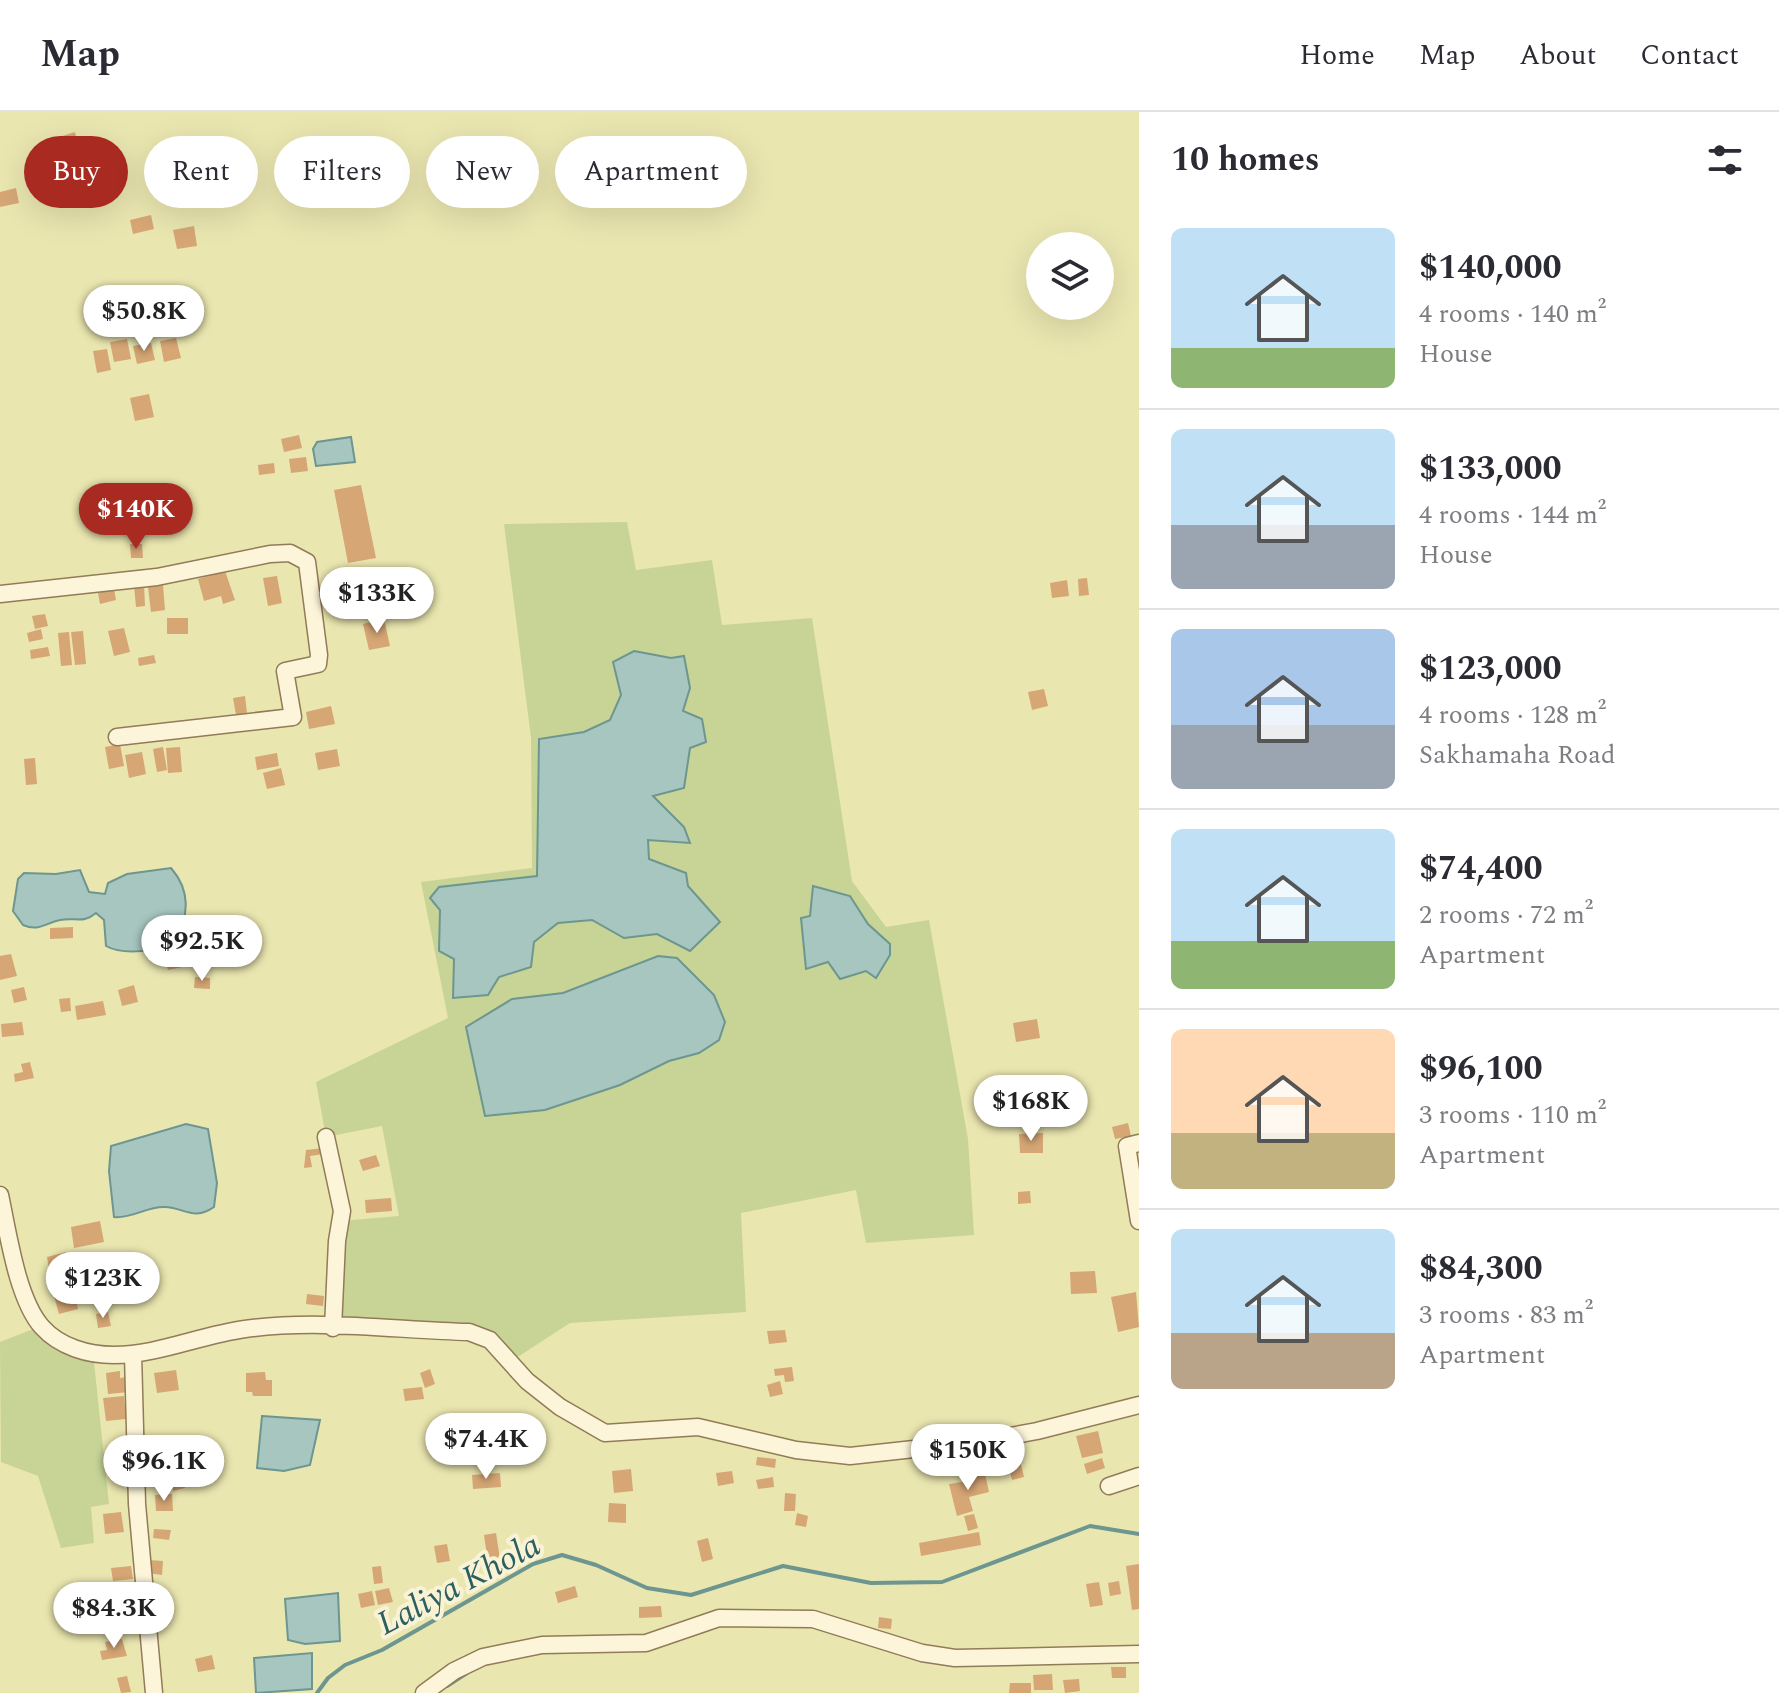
<!DOCTYPE html>
<html lang="en">
<head>
<meta charset="utf-8">
<style>
  :root { --surface:#fff; --page:#f2f2f3; --text:#2b2b33; --muted:#7c7c81; --line:#e1e1e2; --accent:#a82a20 }
  body { margin:0; font-family:Spectral,serif; background:var(--page); color:var(--text); height:100vh; display:flex; flex-direction:column; font-size:30px; white-space:nowrap }
  * { box-sizing:border-box; margin:0 }
  p { font-size:26px; color:var(--muted) }
  .icon { flex:none; width:44px; height:44px; fill:none; stroke:currentColor; stroke-width:2; stroke-linecap:round; stroke-linejoin:round }
  .map { position:relative; flex:1; overflow:hidden }
  .sheet { display:flex; flex-direction:column; background:var(--surface); width:640px }
  .sheet>* { flex:none }
  .hud { position:absolute; left:24px; top:24px; width:760px; height:72px; display:flex; gap:16px }
  .tools { position:absolute; left:1026px; top:120px; display:grid; gap:16px }
  .tools a { display:grid; place-items:center; width:88px; height:88px; border-radius:50%; background:var(--surface); box-shadow:0 8px 32px #0002; font-size:40px }
  .price { position:absolute; translate:-50% -68px; padding:0 18px; border-radius:28px; background:#fff; color:#222; font-size:26px; line-height:52px; filter:drop-shadow(0 2px 4px #0008) }
  .price::after { content:''; position:absolute; left:50%; top:48px; width:24px; height:18px; margin-left:-12px; background:inherit; clip-path:polygon(0 0,100% 0,50% 100%) }
  .price.on { background:var(--accent); color:#fff }
  ul { padding:0; list-style:none }
  li { display:flex; align-items:center; gap:24px; height:200px; padding:0 32px }
  li+li { border-top:2px solid var(--line) }
  li span { display:grid; place-items:center; flex:none; width:224px; height:160px; border-radius:12px; color:#555 }
  li>.icon { margin-inline-start:auto }
  span .icon { width:96px; height:96px; fill:#fffc; stroke-width:1 }
  li b { font-size:34px }
  h2 { display:flex; justify-content:space-between; align-items:center; height:96px; padding:0 32px; font-size:34px }
  .chip { padding:0 28px; border-radius:36px; background:var(--surface); box-shadow:0 8px 32px #0002; font-size:28px; line-height:72px }
  .chip.on { background:var(--accent); color:#fff }
  header { display:flex; align-items:center; gap:48px; box-sizing:border-box; height:112px; padding:0 40px; background:var(--surface); border-bottom:2px solid var(--line) }
  header strong { font-size:38px }
  nav { display:flex; gap:44px; margin-inline-start:auto; font-size:28px }
  main { display:flex; flex:1; min-height:0 }
  .map>svg:first-child { display:block }
  .farmland { fill:#eae6b0; fill-rule:evenodd }
  .green { fill:#c7d496 }
  .water { fill:#a6c6bf; stroke:#6c968f; stroke-width:2 }
  .lines { fill:none; stroke-linecap:round; stroke-linejoin:round }
  .stream { stroke:#6c968f; stroke-width:4 }
  .building { fill:#d6a675 }
  .minor-casing { stroke:#917b58; stroke-width:19 }
  .minor { stroke:#fdf5d9; stroke-width:16 }
  .labels { text-anchor:middle; stroke-width:8; stroke-linejoin:round; paint-order:stroke }
  .water-label { font-size:34px; font-style:italic; fill:#2b6061; stroke:#faf2d5 }
</style>
</head>
<body>
<header>
<strong>Map</strong>
<nav><a>Home</a><a>Map</a><a>About</a><a>Contact</a></nav>
</header>
<main>
<div class="map">
<svg width="1139" height="1581" viewBox="0 0 1139 1581">
  <rect width="100%" height="100%" fill="#f4e9c4"/>
  <path class="farmland" d="M0,0H1139V1581H0ZM1040,134H1100V194H1040Z"/>
  <path class="green" d="M627,410L636,458L712,448L722,513L812,506L852,769L886,815L929,808L968,1027L974,1123L866,1131L856,1078L741,1101L746,1200L570,1211L510,1250L490,1228L333,1216L340,1109L399,1104L382,1014L326,1025L316,970L448,906L421,770L532,756L531,626L504,412Z
    M41,1214L93,1241L109,1392L91,1395L94,1431L61,1436L38,1364L1,1350L0,1230Z"/>
  <path class="water" d="M351,325L355,350L316,354L313,337L317,330Z
    M634,539L671,546L684,544L690,576L683,599L702,607L706,630L690,636L684,676L653,684L684,715L690,731L648,728L649,747L686,761L688,774L720,810L690,839L657,822L624,826L592,808L558,811L534,830L531,855L499,865L488,883L453,886L454,847L439,839L440,798L430,786L439,775L537,764L539,627L584,620L610,608L621,583L613,550Z
    M171,756C191,779 189,803 175,830C158,839 124,844 106,834L104,808L96,801C83,812 76,805 60,808C45,811 39,820 23,813L13,799L18,767L24,761L56,762L80,758L89,780L105,782L108,771L127,762Z
    M813,774L850,784L868,812L890,832V843L876,866L866,859L840,867L828,850L806,857L801,806L810,804Z
    M658,844L677,846L714,883L725,910L719,928L699,941L669,949L620,973L545,998L485,1004L466,915L512,887L563,881Z
    M186,1012L208,1017L217,1071L214,1095C194,1109 185,1096 165,1095C147,1094 132,1107 114,1105L109,1059L111,1034Z
    M262,1304L320,1308L310,1353L284,1359L257,1356Z
    M338,1481L340,1529L305,1532L288,1528L285,1487Z
    M312,1541V1577L256,1581L254,1546Z"/>
  <g class="lines">
    <path class="stream" d="M447,1574L467,1561
      M317,1581L328,1566L345,1553L382,1538L533,1452L562,1443L596,1453L647,1476L691,1483L783,1454L871,1471L942,1470L1090,1414L1139,1422"/>
  </g>
  <path class="building" d="M75,20L77,29L61,34L59,25Z
    M96,47L102,75L82,79L76,51Z
    M16,76L19,91L0,95V80Z
    M151,103L154,117L133,122L130,108Z
    M194,114L197,134L177,137L173,118Z
    M176,226L181,246L164,250L160,229Z
    M127,227L131,247L114,250L110,230Z
    M151,231L155,248L137,252L133,234Z
    M107,237L111,258L97,261L93,239Z
    M149,282L154,305L135,309L130,286Z
    M299,323L302,336L284,340L281,327Z
    M306,345L308,359L291,361L289,347Z
    M274,351L275,361L259,363L258,353Z
    M361,373L376,446L348,451L334,378Z
    M130,432H142L143,446H131Z
    M225,459L235,488L223,492L221,484L204,489L198,467Z
    M353,460L355,477L334,479L332,463Z
    M277,464L282,491L268,494L263,466Z
    M1087,466L1089,483L1079,484L1078,467Z
    M1067,468L1069,484L1052,486L1050,471Z
    M144,473L145,494L136,495L134,474Z
    M163,473L165,498L151,500L148,475Z
    M114,477L116,488L100,492L98,481Z
    M45,502L48,514L35,517L32,504Z
    M167,506H188V522H167Z
    M384,507L390,534L369,538L363,512Z
    M124,516L130,540L114,544L108,519Z
    M41,517L43,527L29,530L27,521Z
    M83,519L86,552L75,553L71,520Z
    M69,520L72,553L61,554L58,521Z
    M48,535L50,544L31,547L30,538Z
    M154,543L156,551L139,554L138,546Z
    M1044,577L1048,594L1032,598L1028,580Z
    M245,584L247,601L236,603L233,586Z
    M331,594L335,612L309,617L306,600Z
    M120,632L124,654L109,657L105,635Z
    M163,635L167,658L157,660L153,637Z
    M180,635L182,660L168,661L166,636Z
    M337,637L340,654L318,658L315,641Z
    M142,640L146,662L129,666L125,643Z
    M277,641L279,654L257,658L255,645Z
    M35,646L37,672L26,673L24,647Z
    M281,656L285,673L267,677L263,661Z
    M73,815V826L50,827V816Z
    M177,837L182,855L168,858L163,841Z
    M11,842L17,864L0,868V844Z
    M195,865L210,866V877L194,876Z
    M134,873L138,890L122,894L118,878Z
    M24,875L27,888L14,891L11,878Z
    M70,886L71,899L61,900L59,887Z
    M103,889L106,903L77,908L75,894Z
    M1037,907L1040,926L1016,930L1013,911Z
    M22,910L24,923L2,925L1,912Z
    M30,950L34,966L15,970L14,962L23,960L21,952Z
    M1128,1011L1131,1024L1115,1027L1112,1015Z
    M1043,1021V1041H1020L1019,1022Z
    M323,1036L324,1042L310,1044L312,1055L304,1056L306,1038Z
    M376,1043L380,1054L363,1059L359,1048Z
    M1030,1079L1031,1091L1018,1092V1080Z
    M391,1086L392,1099L366,1101L365,1088Z
    M100,1109L104,1130L74,1136L71,1115Z
    M66,1140L70,1157L50,1162L47,1145Z
    M1095,1159L1097,1181L1071,1182L1070,1160Z
    M74,1179L78,1197L59,1202L54,1184Z
    M1136,1180L1139,1215L1118,1220L1111,1185Z
    M307,1182L324,1184L323,1194L306,1192Z
    M108,1200L111,1214L98,1216L96,1202Z
    M785,1218L787,1230L769,1232L767,1219Z
    M792,1255L794,1269L785,1270L784,1263L775,1264L774,1257Z
    M430,1257L435,1272L425,1276L420,1261Z
    M176,1258L179,1278L157,1281L154,1261Z
    M120,1259V1266L127,1265L129,1280L108,1282L106,1261Z
    M265,1260L266,1268H272V1284H253L252,1280H246V1261Z
    M780,1269L783,1282L770,1285L767,1273Z
    M422,1275L424,1287L405,1289L403,1277Z
    M124,1284L126,1307L106,1309L103,1286Z
    M1098,1319L1103,1341L1082,1346L1076,1324Z
    M1017,1336L1024,1365L1012,1368L1005,1339Z
    M180,1337L183,1354L167,1357L164,1339Z
    M757,1345L776,1347L775,1356L756,1353Z
    M1102,1346L1105,1356L1087,1362L1084,1352Z
    M631,1357L633,1379L614,1381L612,1359Z
    M984,1357L989,1380L969,1385L973,1399L957,1404L949,1372L975,1368L973,1360Z
    M732,1359L734,1371L718,1374L716,1361Z
    M182,1361L185,1376L173,1379L170,1364Z
    M500,1361L501,1375L473,1377L472,1363Z
    M773,1365L774,1375L758,1377L756,1368Z
    M785,1381L796,1382L795,1399H784Z
    M172,1382L173,1399H156L155,1383Z
    M609,1391L626,1392V1411L608,1410Z
    M121,1400L124,1420L105,1422L103,1402Z
    M797,1401L808,1404L806,1415L795,1413Z
    M974,1402L978,1416L968,1419L964,1404Z
    M154,1417L171,1418L169,1428L153,1426Z
    M979,1420L981,1433L921,1444L919,1431Z
    M496,1421L502,1460L489,1458L484,1423Z
    M708,1426L713,1447L702,1450L697,1429Z
    M447,1432L450,1449L437,1451L434,1434Z
    M148,1448L163,1449L162,1463L147,1461Z
    M1139,1452V1497L1132,1498L1126,1454Z
    M131,1454L133,1467L113,1469L111,1456Z
    M381,1454L383,1471L374,1472L372,1455Z
    M1119,1469L1121,1482L1110,1484L1108,1471Z
    M1099,1470L1103,1493L1090,1495L1086,1472Z
    M575,1474L578,1485L558,1491L555,1480Z
    M389,1476L393,1490L378,1493L375,1479Z
    M372,1479L375,1493L361,1496L358,1482Z
    M112,1486L113,1502L93,1503L92,1487Z
    M661,1494L662,1505L639,1506V1495Z
    M879,1505L892,1507L891,1517L878,1516Z
    M122,1527L127,1544L102,1548L100,1539L107,1538L105,1530Z
    M212,1543L215,1557L198,1560L195,1547Z
    M1111,1555H1126V1566H1112Z
    M1052,1562L1053,1578H1034L1033,1563Z
    M127,1564L131,1580L121,1581L117,1566Z
    M1079,1567L1080,1579L1065,1581L1063,1568Z
    M1010,1571H1031V1581H1009Z"/>
  <g class="lines">
    <g class="minor-casing">
      <path id="minor" d="M0,482L157,465L270,442L290,441L307,450L319,543L318,552L285,559L293,605L117,625
        M326,1025L342,1099L337,1129L333,1216
        M1139,1031L1127,1034L1139,1109
        M0,1083C8,1120 17,1187 42,1215C60,1235 88,1243 114,1243C157,1243 201,1223 245,1217C317,1207 396,1218 469,1220L490,1228L527,1269L560,1295L605,1321L698,1315L796,1338L850,1344L978,1330L1037,1319L1139,1293
        M133,1242L137,1392L154,1581
        M1109,1374L1139,1364
        M424,1581L454,1559L483,1545L542,1533L646,1531L719,1506L813,1507L922,1541L955,1546L1139,1542"/>
    </g>
    <use href="#minor" class="minor"/>
  </g>
  <g class="labels">
    <g class="water-label">
      <text transform="translate(458 1471) rotate(-28)" y="12">Laliya Khola</text>
    </g>
  </g>
</svg>
<div class="tools">
<a><svg class="icon" aria-label="layers" viewBox="0 0 24 24"><path d="M12 4l9 5-9 5-9-5zM3 14l9 5 9-5"/></svg></a>
</div>
<b class="price" style="left:144px;top:241px">$50.8K</b>
<b class="price on" style="left:136px;top:439px">$140K</b>
<b class="price" style="left:377px;top:523px">$133K</b>
<b class="price" style="left:202px;top:871px">$92.5K</b>
<b class="price" style="left:1031px;top:1031px">$168K</b>
<b class="price" style="left:103px;top:1208px">$123K</b>
<b class="price" style="left:486px;top:1369px">$74.4K</b>
<b class="price" style="left:968px;top:1380px">$150K</b>
<b class="price" style="left:164px;top:1391px">$96.1K</b>
<b class="price" style="left:114px;top:1538px">$84.3K</b>
<div class="hud">
<a class="chip on">Buy</a>
<a class="chip">Rent</a>
<a class="chip">Filters</a>
<a class="chip">New</a>
<a class="chip">Apartment</a>
</div>
</div>
<section class="sheet">
<h2>10 homes<svg class="icon" aria-label="filters" viewBox="0 0 24 24"><path d="M4 7h16M4 17h16"/><circle cx="9" cy="7" r="2"/><circle cx="15" cy="17" r="2"/></svg></h2>
<ul>
<li><span style="background:linear-gradient(#bfe0f5 75%,#8fb573 0)"><svg class="icon" aria-label="home" viewBox="0 0 24 24"><path d="M3 11l9-7 9 7M6 9v11h12V9"/></svg></span><div><b>$140,000</b><p>4 rooms · 140 m²</p><p>House</p></div></li>
<li><span style="background:linear-gradient(#bfe0f5 60%,#9aa5b1 0)"><svg class="icon" aria-label="home" viewBox="0 0 24 24"><path d="M3 11l9-7 9 7M6 9v11h12V9"/></svg></span><div><b>$133,000</b><p>4 rooms · 144 m²</p><p>House</p></div></li>
<li><span style="background:linear-gradient(#a9c7e8 60%,#9aa5b1 0)"><svg class="icon" aria-label="home" viewBox="0 0 24 24"><path d="M3 11l9-7 9 7M6 9v11h12V9"/></svg></span><div><b>$123,000</b><p>4 rooms · 128 m²</p><p>Sakhamaha Road</p></div></li>
<li><span style="background:linear-gradient(#bfe0f5 70%,#8fb573 0)"><svg class="icon" aria-label="home" viewBox="0 0 24 24"><path d="M3 11l9-7 9 7M6 9v11h12V9"/></svg></span><div><b>$74,400</b><p>2 rooms · 72 m²</p><p>Apartment</p></div></li>
<li><span style="background:linear-gradient(#ffd9b3 65%,#c2b280 0)"><svg class="icon" aria-label="home" viewBox="0 0 24 24"><path d="M3 11l9-7 9 7M6 9v11h12V9"/></svg></span><div><b>$96,100</b><p>3 rooms · 110 m²</p><p>Apartment</p></div></li>
<li><span style="background:linear-gradient(#bfe0f5 65%,#b9a48a 0)"><svg class="icon" aria-label="home" viewBox="0 0 24 24"><path d="M3 11l9-7 9 7M6 9v11h12V9"/></svg></span><div><b>$84,300</b><p>3 rooms · 83 m²</p><p>Apartment</p></div></li>
</ul>
</section>
</main>
</body>
</html>
